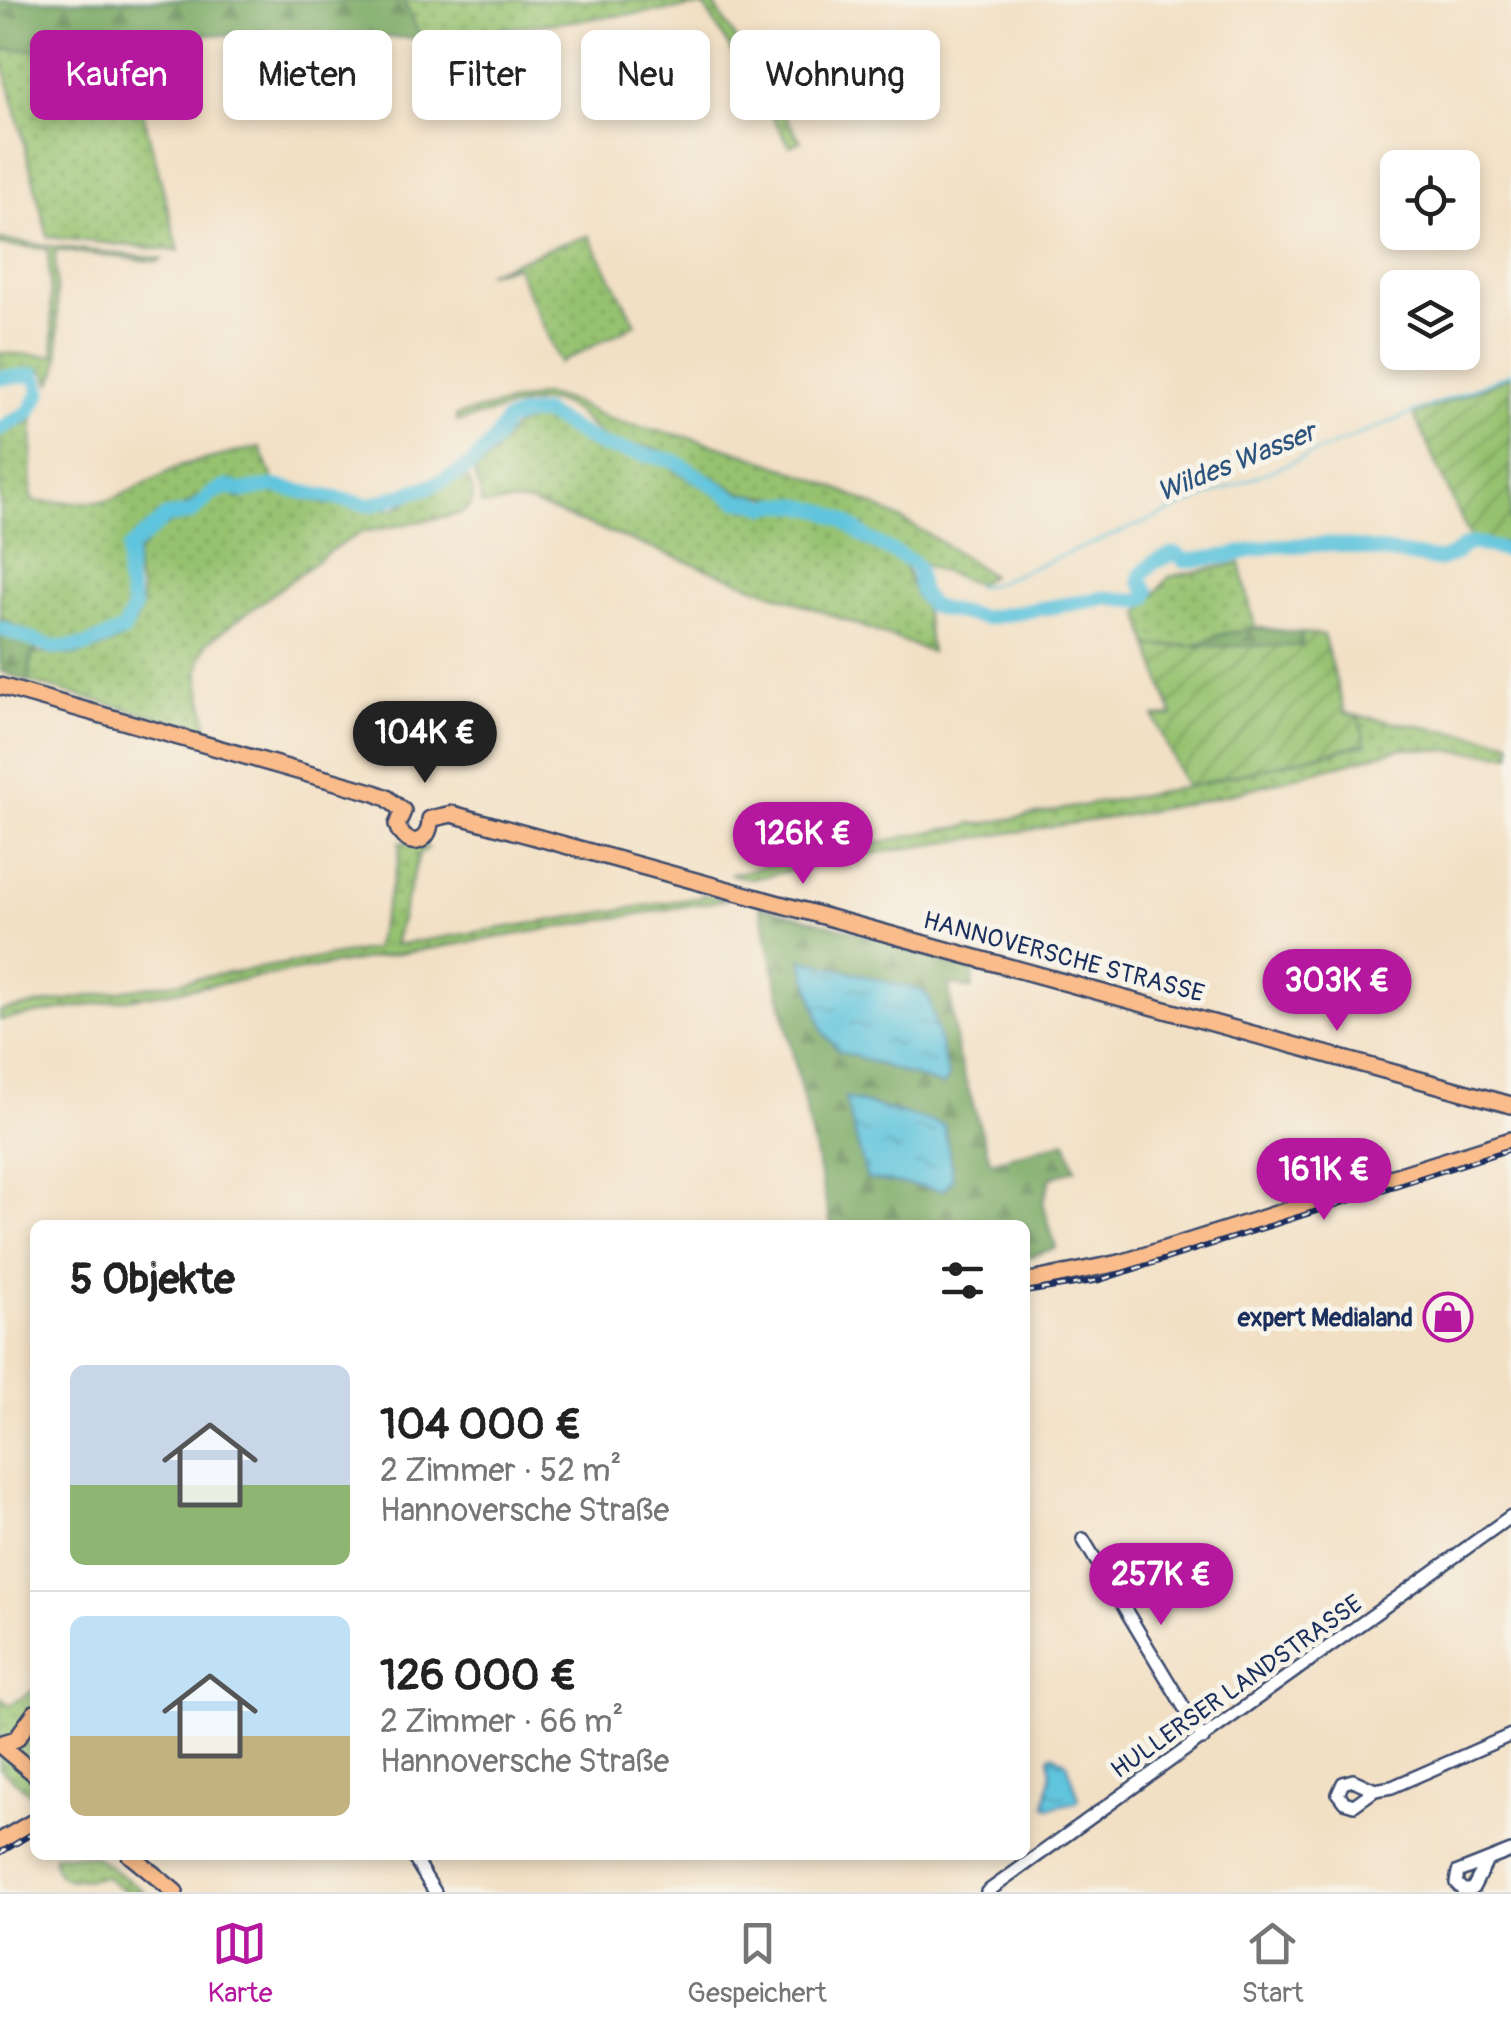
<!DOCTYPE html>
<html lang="de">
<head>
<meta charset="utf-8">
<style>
  :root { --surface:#fff; --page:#f6f6f6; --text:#222; --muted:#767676; --line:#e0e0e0; --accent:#b5179e }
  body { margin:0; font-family:Pangolin,sans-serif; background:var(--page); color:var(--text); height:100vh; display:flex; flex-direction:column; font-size:38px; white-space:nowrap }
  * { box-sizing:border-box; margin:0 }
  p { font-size:32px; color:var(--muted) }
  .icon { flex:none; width:55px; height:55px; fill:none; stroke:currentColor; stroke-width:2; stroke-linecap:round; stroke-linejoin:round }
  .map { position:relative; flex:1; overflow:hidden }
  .side { position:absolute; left:30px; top:1220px; width:1000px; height:640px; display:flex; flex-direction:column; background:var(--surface); border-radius:15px; box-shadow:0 5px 15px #0003 }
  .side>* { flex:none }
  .hud { position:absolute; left:30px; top:30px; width:1000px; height:90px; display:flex; gap:20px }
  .controls { position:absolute; left:1380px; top:150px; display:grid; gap:20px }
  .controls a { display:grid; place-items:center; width:100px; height:100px; border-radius:15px; background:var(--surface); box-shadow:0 5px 15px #0003; font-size:50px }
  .price { position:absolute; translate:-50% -85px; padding:0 22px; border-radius:35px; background:var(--accent); color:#fff; font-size:32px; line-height:65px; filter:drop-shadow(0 2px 5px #0008) }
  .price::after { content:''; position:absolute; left:50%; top:60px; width:30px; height:22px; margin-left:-15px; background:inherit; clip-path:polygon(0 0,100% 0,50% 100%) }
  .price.active { background:#222; color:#fff }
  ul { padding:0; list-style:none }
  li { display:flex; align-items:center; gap:30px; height:250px; padding:0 40px }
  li+li { border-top:2px solid var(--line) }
  li span { display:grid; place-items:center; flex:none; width:280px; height:200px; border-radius:15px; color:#555 }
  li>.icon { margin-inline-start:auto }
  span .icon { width:120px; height:120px; fill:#fffc; stroke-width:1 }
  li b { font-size:42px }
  h2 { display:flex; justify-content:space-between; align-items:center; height:120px; padding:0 40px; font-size:42px }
  .chip { padding:0 35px; border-radius:15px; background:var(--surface); box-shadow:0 5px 15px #0003; font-size:35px; line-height:90px }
  .chip.active { background:var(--accent); color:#fff }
  .tabs { display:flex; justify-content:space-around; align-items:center; height:140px; border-top:2px solid var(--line); background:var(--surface); font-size:28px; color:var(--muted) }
  .tabs a { display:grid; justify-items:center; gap:5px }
  .tabs .active { color:var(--accent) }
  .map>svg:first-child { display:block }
  .grass { fill:url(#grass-dots); stroke:#587866; stroke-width:2.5 }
  .forest { fill:url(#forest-firs); stroke:#4a6c60; stroke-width:2.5 }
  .garden { fill:url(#garden-furrows); stroke:#587866; stroke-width:2.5 }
  .water { fill:url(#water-ripples); stroke:#3d7a9e; stroke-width:2.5 }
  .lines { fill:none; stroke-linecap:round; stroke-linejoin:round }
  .stream { stroke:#5fc4dd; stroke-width:2.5 }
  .river { stroke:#5fc4dd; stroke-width:15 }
  .minor-casing { stroke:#3b4a6d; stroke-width:16 }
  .major-casing { stroke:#3b4a6d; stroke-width:20 }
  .minor { stroke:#fff; stroke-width:11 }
  .major { stroke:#f9bc8a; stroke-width:15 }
  .rail-casing { stroke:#1b2f5e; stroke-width:6 }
  .rail { stroke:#f7f3e8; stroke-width:2.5; stroke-dasharray:8; stroke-linecap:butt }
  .labels { text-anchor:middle; stroke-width:10; stroke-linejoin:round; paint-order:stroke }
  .street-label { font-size:25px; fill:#1b2f5e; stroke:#f7f3e8 }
  .poi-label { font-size:25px; font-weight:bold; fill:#1b2f5e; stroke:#f7f3e8; text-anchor:end }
  .water-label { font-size:28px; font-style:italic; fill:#2c547e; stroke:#f7f3e8 }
</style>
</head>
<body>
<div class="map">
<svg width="1511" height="1892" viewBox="0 0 1511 1892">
  <defs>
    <pattern id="grass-dots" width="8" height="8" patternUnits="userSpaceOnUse" patternTransform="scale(2.5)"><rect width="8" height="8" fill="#96c26f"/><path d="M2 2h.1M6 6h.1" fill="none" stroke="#7a9e5e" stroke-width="1.8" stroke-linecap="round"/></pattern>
    <pattern id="forest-firs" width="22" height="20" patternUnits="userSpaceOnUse" patternTransform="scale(2.5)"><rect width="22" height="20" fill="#78a862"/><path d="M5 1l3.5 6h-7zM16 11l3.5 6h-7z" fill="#628954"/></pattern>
    <pattern id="garden-furrows" width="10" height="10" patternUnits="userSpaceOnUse" patternTransform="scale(2.5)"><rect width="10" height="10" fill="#96c26f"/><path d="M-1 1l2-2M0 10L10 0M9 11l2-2" fill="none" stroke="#7a9e5e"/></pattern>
    <pattern id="water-ripples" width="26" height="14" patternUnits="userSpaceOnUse" patternTransform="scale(2.5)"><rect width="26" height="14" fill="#5fc4dd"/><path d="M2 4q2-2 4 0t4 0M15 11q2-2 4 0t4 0" fill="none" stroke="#4ea0b6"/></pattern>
  </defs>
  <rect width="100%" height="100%" fill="#f7f3e8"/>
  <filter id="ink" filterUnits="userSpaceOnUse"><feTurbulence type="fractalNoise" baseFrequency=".01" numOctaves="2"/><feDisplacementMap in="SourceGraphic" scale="20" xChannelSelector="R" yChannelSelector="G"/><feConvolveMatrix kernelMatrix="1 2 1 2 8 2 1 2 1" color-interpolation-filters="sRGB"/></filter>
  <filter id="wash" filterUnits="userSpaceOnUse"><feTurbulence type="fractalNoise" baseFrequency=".0048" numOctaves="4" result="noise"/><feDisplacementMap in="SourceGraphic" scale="40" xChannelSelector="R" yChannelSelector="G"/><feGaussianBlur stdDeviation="2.25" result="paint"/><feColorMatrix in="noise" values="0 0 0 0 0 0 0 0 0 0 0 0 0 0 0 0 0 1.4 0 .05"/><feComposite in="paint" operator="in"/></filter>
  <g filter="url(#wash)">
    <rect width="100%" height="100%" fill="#f2e0c5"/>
    <path class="grass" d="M403,0H711L801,141L790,146L704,6L421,38Z
      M0,49L127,50L179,251L48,237Z
      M589,236L636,324L560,363L516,266L486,273L558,245Z
      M0,240L162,259L159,262L55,250L59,357L57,371L51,384L45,372L35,367L25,372L0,373V353L54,356L48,249L0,245Z
      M542,395C569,396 588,412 613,420C642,429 673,433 702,441C805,470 905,512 991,576L976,584L923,565L920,561L885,545L837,514L818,505L742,493L677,457L656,449L607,442L574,410L554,401L526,404L457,422L456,416Z
      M542,417L599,451L667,464L684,476L746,510L755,509L764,513L784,509H804L833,519L870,547L893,557L904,564L916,597L924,608L931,652L530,503L520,502L481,505L480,490L474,472C480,467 487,461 492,455C510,433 510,422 542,417Z
      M33,419L31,499L36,502H101L116,498L182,465L260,447L274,481L246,486L231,480L218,484L182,508L167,510L131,538L126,548L123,577L129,607L120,626C100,635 74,650 50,644C33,640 16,626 0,617V436Z
      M467,477C475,493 478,505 459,514L363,532L334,548L208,642C187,678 209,695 206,731L29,682L32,653L76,655L99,649L121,640L134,625L141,609V591L136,575V556L153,534L172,523L186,520L209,501L228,493L239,499L272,491L328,504L395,509L412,498Z
      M1240,563L1255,627L1223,634L1192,647L1149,646L1140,613L1169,577Z
      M1358,716L1511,741V754L1403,748L1211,799L1128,815L870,854L751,879L730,874L928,832L968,826L971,823L982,824L1186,787L1365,744Z
      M400,842L428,848L419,854L394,945L702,897V894L729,899L0,1020V1011L374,949L399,859Z
      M35,1689V1798L0,1768V1698L10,1705Z
      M54,1855H93L145,1892H126L106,1877C83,1879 52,1889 54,1855Z"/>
    <path class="forest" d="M0,0H403L421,38L162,34L148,43L127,50L0,49Z
      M0,617L48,644L32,653L29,682L0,671Z
      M1255,627L1301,633L1303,646L1192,647L1223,634Z
      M760,906L975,963L972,989L949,984L957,1053L991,1162L1066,1141L1076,1169L1051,1178L1043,1202L1056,1248L1025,1258V1225H831Z"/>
    <path class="garden" d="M1511,376V542L1473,544L1414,415Z
      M1301,633L1323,635L1345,713L1358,716L1366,743L1186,787L1154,717L1173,716L1149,646H1302Z"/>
    <path class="water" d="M802,959L923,991L929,998L948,1078L943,1086L839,1051L823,1032Z
      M845,1098L944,1125L953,1179L943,1190L867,1179Z
      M1053,1754L1067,1763L1079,1798L1076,1802L1049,1808L1045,1805L1051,1775L1049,1757Z"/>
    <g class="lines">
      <path class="stream" d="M976,586L990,585L1511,373"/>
      <path class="river" d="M0,378L35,375L41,392L29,412L0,429
        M0,628L54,648L86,646L123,631L134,608L127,578L129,549L166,517L191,513L213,493L226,487L244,491L273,486L370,505L431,486L459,473L472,464L494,441L506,421L523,415L544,413L602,446L675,461L738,501L755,503L767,507L778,504L799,505L824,511L843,520L865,537L912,562L917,567L921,592L930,605L941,609L984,618L1106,598L1139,601L1146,598L1148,592L1140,581L1142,574L1153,563L1173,554L1179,555L1184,561L1227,556L1272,546L1332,544L1440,560L1455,554L1465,545L1473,543L1511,552"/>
    </g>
  </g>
  <g filter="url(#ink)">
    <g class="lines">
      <g class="minor-casing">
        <path id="minor" d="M1083,1539L1203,1739
          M1375,1790L1353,1780L1343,1783L1338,1794L1344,1802L1354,1805L1375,1790L1392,1787L1511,1735
          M412,1855L435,1892
          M1487,1861L1473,1888L1468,1890H1463L1456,1883L1458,1872L1511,1851
          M987,1892L1511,1516"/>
      </g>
      <g class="major-casing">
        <path id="major" d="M0,686L375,793L387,798L403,811
          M403,811L397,825C405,850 431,845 430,819
          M430,819L452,814L1511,1105
          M1025,1282L1124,1262L1511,1140
          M0,1744L16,1739L35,1713
          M0,1745L35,1774
          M0,1841L35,1821
          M130,1855L175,1892"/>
      </g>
      <use href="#minor" class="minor"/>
      <use href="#major" class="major"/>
      <g class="rail-casing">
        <path id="rail" d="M1025,1292L1100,1280L1511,1149
          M0,1853L35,1832"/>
      </g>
      <use href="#rail" class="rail"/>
    </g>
  </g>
  <defs>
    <g id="shop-ring" transform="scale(2.5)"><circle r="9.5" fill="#f7f3e8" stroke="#b5179e" stroke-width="1.5"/><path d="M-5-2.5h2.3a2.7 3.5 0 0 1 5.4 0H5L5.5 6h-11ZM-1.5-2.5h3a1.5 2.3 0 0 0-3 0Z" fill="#b5179e"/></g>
  </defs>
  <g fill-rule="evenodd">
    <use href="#shop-ring" x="1448" y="1317"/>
  </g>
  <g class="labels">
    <g class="street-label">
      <text transform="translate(1064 956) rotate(15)" y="9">HANNOVERSCHE STRASSE</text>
      <text transform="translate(1236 1686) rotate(-35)" y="9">HULLERSER LANDSTRASSE</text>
    </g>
    <g class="poi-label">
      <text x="1413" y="1326">expert Medialand</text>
    </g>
    <g class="water-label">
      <text transform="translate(1236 461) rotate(-22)" y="10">Wildes Wasser</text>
    </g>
  </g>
</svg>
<div class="controls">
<a><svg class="icon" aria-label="locate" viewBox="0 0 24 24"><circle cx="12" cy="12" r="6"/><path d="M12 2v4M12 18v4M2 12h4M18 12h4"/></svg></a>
<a><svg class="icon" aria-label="layers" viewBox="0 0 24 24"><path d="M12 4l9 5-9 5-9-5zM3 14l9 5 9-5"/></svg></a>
</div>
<b class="price active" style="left:425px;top:786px">104K €</b>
<b class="price" style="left:803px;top:887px">126K €</b>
<b class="price" style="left:1337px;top:1034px">303K €</b>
<b class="price" style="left:1324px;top:1223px">161K €</b>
<b class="price" style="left:1161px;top:1628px">257K €</b>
<div class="hud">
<a class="chip active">Kaufen</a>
<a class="chip">Mieten</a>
<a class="chip">Filter</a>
<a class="chip">Neu</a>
<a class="chip">Wohnung</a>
</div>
<section class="side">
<h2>5 Objekte<svg class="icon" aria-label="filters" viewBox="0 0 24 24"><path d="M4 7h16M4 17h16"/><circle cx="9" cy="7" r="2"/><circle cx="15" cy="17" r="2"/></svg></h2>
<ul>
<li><span style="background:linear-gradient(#c9d6e8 60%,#8fb573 0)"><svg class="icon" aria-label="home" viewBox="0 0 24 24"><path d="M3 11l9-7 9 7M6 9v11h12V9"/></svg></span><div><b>104 000 €</b><p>2 Zimmer · 52 m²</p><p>Hannoversche Straße</p></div></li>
<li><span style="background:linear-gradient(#bfe0f5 60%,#c2b280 0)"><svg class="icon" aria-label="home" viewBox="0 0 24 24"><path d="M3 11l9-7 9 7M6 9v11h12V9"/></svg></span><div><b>126 000 €</b><p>2 Zimmer · 66 m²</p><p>Hannoversche Straße</p></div></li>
</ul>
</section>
</div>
<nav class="tabs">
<a class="active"><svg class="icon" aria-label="map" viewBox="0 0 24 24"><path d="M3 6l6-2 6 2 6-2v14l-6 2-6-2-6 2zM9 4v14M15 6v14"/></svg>Karte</a>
<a><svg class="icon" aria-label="saved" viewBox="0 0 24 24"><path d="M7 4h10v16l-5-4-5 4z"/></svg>Gespeichert</a>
<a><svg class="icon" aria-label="home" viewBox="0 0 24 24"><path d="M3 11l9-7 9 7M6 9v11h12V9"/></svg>Start</a>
</nav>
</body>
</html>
